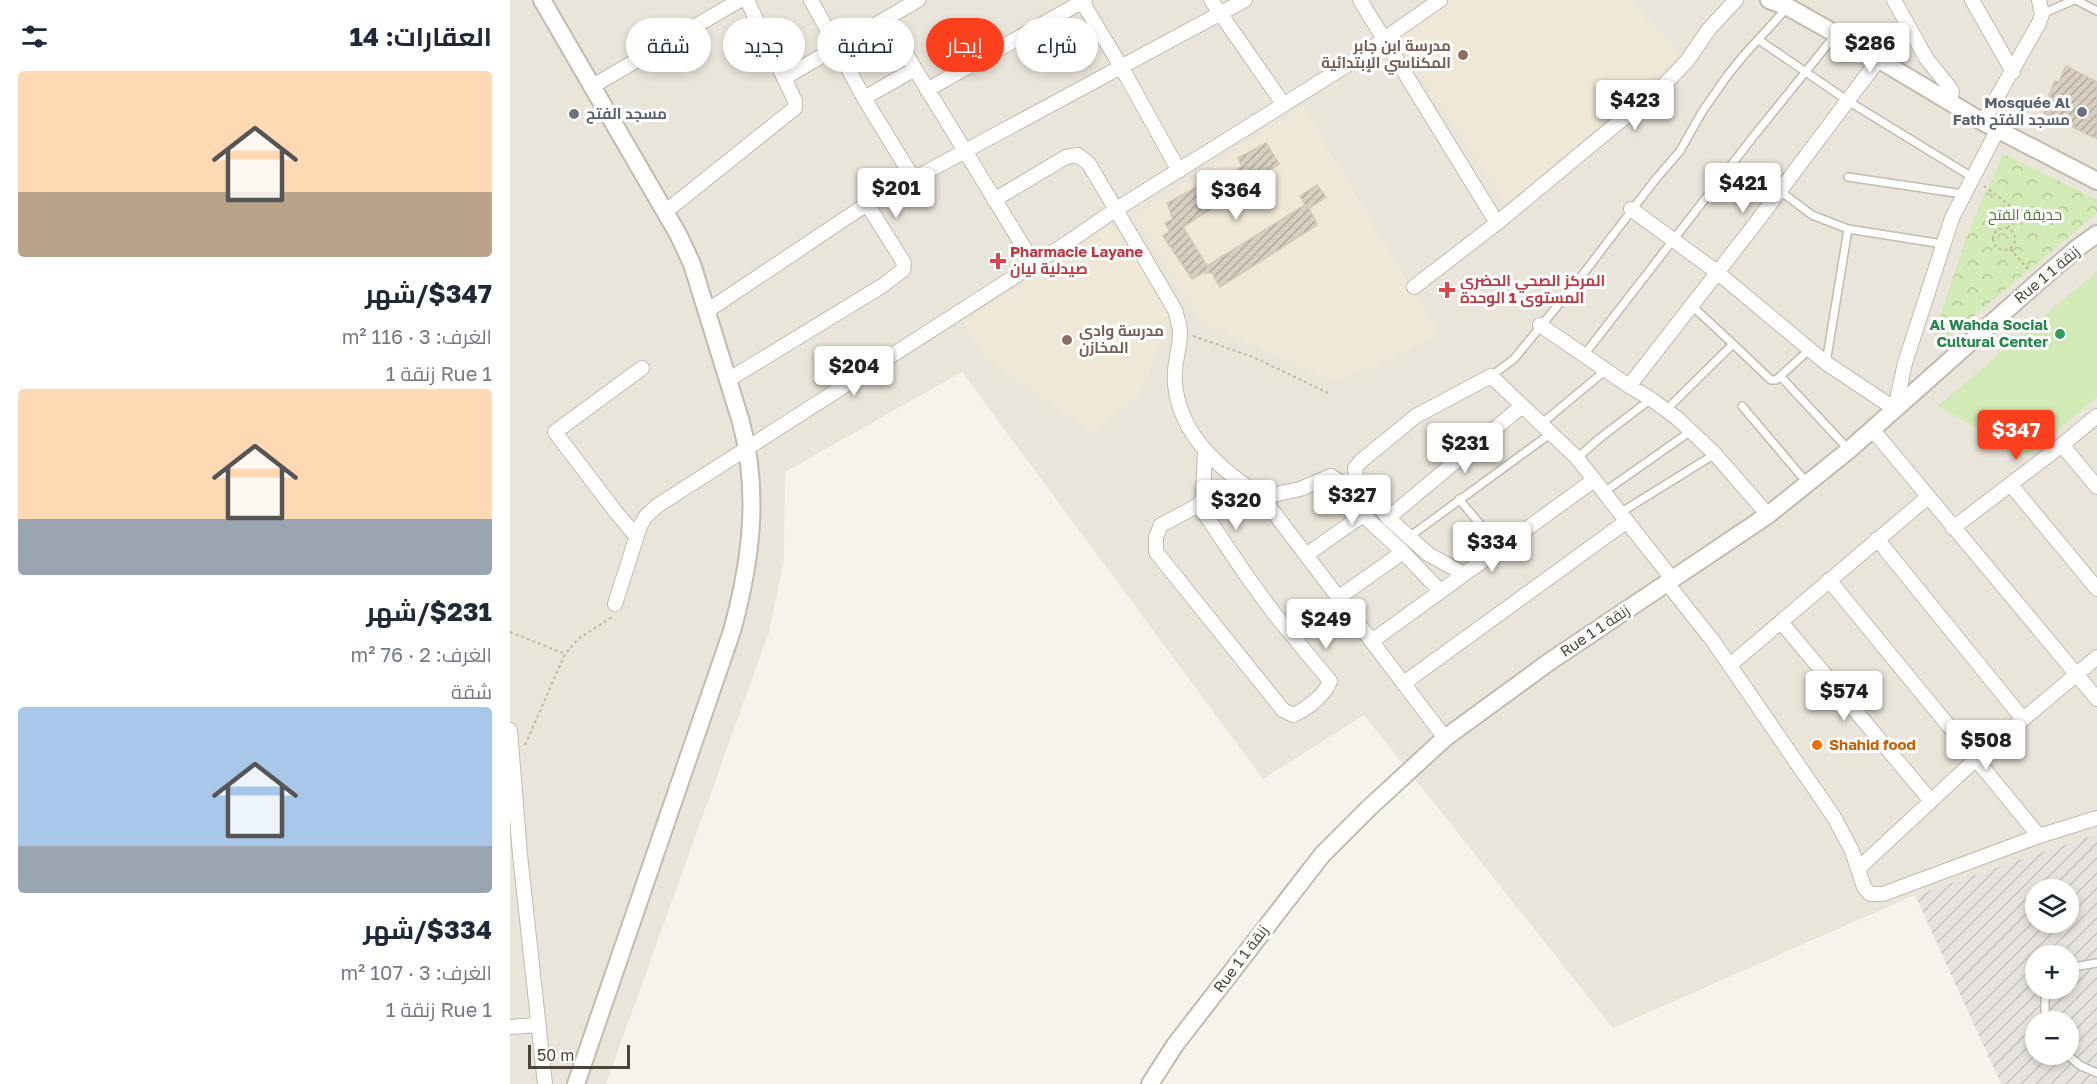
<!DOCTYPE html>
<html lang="ar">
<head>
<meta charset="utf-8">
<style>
  :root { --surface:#fff; --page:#f6f6f7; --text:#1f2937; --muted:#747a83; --accent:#fc3f1d }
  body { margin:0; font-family:"Golos Text",Cairo,sans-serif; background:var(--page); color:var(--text); direction:rtl; height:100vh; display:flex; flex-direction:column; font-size:22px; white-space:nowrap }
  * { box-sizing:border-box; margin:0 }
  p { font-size:20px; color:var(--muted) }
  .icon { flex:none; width:33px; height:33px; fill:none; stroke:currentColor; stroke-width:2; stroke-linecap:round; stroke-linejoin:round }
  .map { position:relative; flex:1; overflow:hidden; direction:ltr }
  .side { display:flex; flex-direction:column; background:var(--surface); width:510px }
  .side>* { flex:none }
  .hud { position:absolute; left:18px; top:18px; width:570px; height:54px; direction:rtl; display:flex; gap:12px }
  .fabs { position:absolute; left:1515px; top:879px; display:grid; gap:12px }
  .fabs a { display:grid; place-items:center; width:54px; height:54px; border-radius:50%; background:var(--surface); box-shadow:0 3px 9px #0003; font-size:30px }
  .scale { position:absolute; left:18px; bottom:15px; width:102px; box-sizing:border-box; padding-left:6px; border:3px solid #4b4439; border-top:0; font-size:16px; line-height:21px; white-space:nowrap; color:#4b4439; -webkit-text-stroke:4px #fff; paint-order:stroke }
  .price { position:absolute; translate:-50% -51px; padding:0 14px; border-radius:6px; background:#fff; color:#222; font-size:20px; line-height:39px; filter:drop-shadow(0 2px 3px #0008) }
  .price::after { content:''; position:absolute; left:50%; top:36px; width:18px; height:14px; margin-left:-9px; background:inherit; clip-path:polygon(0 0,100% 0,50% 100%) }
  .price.on { background:var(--accent); color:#fff }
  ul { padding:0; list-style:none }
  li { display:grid; align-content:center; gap:12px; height:318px; padding:0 18px }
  li span { display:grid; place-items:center; height:186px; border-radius:6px; color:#555 }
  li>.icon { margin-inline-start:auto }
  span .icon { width:108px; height:108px; fill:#fffc; stroke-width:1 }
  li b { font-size:26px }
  h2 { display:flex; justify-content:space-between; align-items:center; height:72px; padding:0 18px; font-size:26px }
  .pill { padding:0 21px; border-radius:27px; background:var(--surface); box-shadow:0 3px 9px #0003; font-size:21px; line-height:54px }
  .pill.on { background:var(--accent); color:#fff }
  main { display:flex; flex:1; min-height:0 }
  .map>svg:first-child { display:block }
  .residential { fill:#eae5da }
  .industrial { fill:url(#industrial-furrows); fill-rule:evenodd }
  .education { fill:#efe8d6 }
  .forest { fill:url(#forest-crowns) }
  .pitch { fill:#d2eab5 }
  .building { fill:url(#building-hatch); stroke:#d3c7b4; stroke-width:1.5 }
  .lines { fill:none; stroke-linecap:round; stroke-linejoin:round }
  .service-casing { stroke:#c2bbae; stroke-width:10 }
  .minor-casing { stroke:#c2bbae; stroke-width:16 }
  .tertiary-casing { stroke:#c2bbae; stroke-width:20 }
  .path { stroke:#c4b79f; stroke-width:2; stroke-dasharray:3 3; stroke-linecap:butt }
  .service { stroke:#fff; stroke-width:7 }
  .minor { stroke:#fff; stroke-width:14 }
  .tertiary { stroke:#fff; stroke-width:16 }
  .education-dot { fill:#8d6e63; stroke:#fff; stroke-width:2 }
  .worship-dot { fill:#6b7280; stroke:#fff; stroke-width:2 }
  .health-dot { fill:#e0444e; stroke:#fff; stroke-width:2 }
  .leisure-dot { fill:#2e9e5b; stroke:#fff; stroke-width:2 }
  .food-dot { fill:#e8710a; stroke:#fff; stroke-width:2 }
  .labels { text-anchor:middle; stroke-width:6; stroke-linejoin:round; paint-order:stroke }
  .education-label { font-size:15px; font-weight:bold; fill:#785e54; stroke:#fff; text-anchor:end }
  .worship-label { font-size:15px; font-weight:bold; fill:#5b616d; stroke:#fff; text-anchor:end }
  .park-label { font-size:15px; fill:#4a7f2a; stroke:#fff }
  .health-label { font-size:15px; font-weight:bold; fill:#be3a42; stroke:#fff; text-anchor:start }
  .street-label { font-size:15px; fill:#4b4439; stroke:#fff }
  .leisure-label { font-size:15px; font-weight:bold; fill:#27864d; stroke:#fff; text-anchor:end }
  .food-label { font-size:15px; font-weight:bold; fill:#c56008; stroke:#fff; text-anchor:start }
</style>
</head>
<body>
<main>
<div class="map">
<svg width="1587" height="1084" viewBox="0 0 1587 1084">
  <defs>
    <pattern id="industrial-furrows" width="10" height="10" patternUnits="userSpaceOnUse" patternTransform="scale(1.5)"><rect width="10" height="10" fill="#e6e2dd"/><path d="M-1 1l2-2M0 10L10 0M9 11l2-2" fill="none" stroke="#c7c3be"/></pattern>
    <pattern id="forest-crowns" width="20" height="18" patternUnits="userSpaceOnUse" patternTransform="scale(1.5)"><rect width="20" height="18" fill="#d2eab5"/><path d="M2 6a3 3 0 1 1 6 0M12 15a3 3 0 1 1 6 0" fill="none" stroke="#b6ca9c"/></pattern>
    <pattern id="building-hatch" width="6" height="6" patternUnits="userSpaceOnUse" patternTransform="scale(1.5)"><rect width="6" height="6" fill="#d8cfc1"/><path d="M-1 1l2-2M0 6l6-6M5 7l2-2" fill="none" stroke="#b1aa9e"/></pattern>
  </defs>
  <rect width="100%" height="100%" fill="#f6f3ec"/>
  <path class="residential" d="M0,0H1587V834L1405,895L1103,1028L854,715L753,779L452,372L275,472L274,560L259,632L96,1084H0Z"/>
  <path class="industrial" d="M1587,834V1084H1491L1405,895ZM1526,890H1558V922H1526ZM1526,956H1558V988H1526ZM1526,1022H1558V1054H1526Z"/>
  <path class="education" d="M944,0H1120L1170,55L997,204L887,39Z
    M793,107L929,335L825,382L693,323L625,216Z
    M603,224L660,313L632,391L582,431L475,357L454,322Z"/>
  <path class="forest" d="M1493,154L1587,199V213L1434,341L1424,335L1458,233Z"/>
  <path class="pitch" d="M1587,271V397L1517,456L1428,406Z"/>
  <path class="building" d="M1556,66L1587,82V139L1534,113L1541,98L1539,95L1545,81L1549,82Z
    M756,143L769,164L673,227L697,266L795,205L790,196L807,185L816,197L799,208L807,225L710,287L702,273H692L682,279L653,236L660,231L655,223L663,219L657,203L696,182L702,187L732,166L728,158Z"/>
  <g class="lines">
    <g class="service-casing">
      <path id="service" d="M1566,0L1587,11
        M1532,14L1564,0
        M1249,40L1338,101L1462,177
        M1338,177L1453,194
        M1270,191L1302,215L1338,229L1433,244
        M1181,305L1223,344
        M1074,355L1243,137L1326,34
        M1316,363L1338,229
        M981,376L1004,359L1067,282L1145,180L1170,151L1192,112L1217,76L1234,55L1278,7
        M1271,377L1339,450
        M1232,406L1298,484
        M1156,410L1223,344L1261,380H1266L1299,350
        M1031,424L1096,370
        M1067,458L1090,438L1141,399
        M1094,492L1181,431
        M949,499L990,548
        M1110,513L1205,454
        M899,537L1040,434
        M1558,971L1569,966L1587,963
        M1535,1022V999L1541,988
        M1556,1054L1571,1066L1587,1073"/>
    </g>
    <g class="minor-casing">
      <path id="minor" d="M301,0L354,98L403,178
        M571,0L612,68L669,171
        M701,0L774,105
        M850,0L987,223
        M1384,0L1416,58L1440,88L1442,92L1439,102
        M1462,0L1503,72
        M376,19L405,69L524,264
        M274,78L408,0
        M81,87L230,0
        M417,90L575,0
        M354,98L405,69
        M1473,122L1529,23L1532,14L1529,0
        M484,200L556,157L568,155L579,164L665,310C667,317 670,326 670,333C670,350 663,364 665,384C670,436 711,470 752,497L935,738
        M1121,209L1207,272L1316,363L1385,409L1395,363L1442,218L1488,129
        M155,212L285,108V101L237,0
        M904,287L987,223L1156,83L1177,61L1199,29L1226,0
        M197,311L357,204L735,0
        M1030,325L1119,386L1141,399L1168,419L1205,454L1258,515
        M218,380L372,286L393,270L394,263L357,204
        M1119,386L1242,228L1369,59
        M1362,429L1587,699
        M1552,445L1587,487
        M1501,485L1587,589
        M752,497L790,489L821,476L833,484L853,515L893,552L930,591
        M689,505L736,575L766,616L820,681C815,695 797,709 783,715L773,710L646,552V537L651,525L689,505L693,498L695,450
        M878,518L1012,406
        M1443,528L1552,445L1587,416
        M126,536L105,511L45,432L132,368
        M1367,539L1513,719
        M796,555L853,515
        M954,574L918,554L878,518L846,478L845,468L851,461L906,416L981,376L1067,458L1163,580
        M1319,580L1529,836
        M1157,583L1203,641L1324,817L1342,851L1354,887L1360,894H1373L1529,836L1587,818
        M828,598L893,552
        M105,604L130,526L136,516L147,506L557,243L605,210L837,65L930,0
        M1271,622L1421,801
        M862,641L1084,480
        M1220,665L1418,497
        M894,683L1117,521
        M0,730L10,855L35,1084
        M1349,868L1465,760L1587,657
        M0,1027L28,1025"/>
    </g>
    <g class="tertiary-casing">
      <path id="tertiary" d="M32,0L168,234L182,264L231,422C250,493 241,561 222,631L66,1084
        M1259,0L1278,7L1326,34L1473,122L1587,181
        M640,1084L665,1045L812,855L860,807L935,738L1039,662L1258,515L1339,450L1528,282L1566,249L1587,234"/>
    </g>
    <path class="path" d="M1474,186L1503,208L1498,229
      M1483 239a11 11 0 1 1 22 0a11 11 0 1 1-22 0Z
      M1500,249L1520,271
      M683,336L743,357L818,393
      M0,632L55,654
      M15,745L55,654L68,639L102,617"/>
    <use href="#service" class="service"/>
    <use href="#minor" class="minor"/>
    <use href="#tertiary" class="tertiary"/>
  </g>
  <g class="education-dot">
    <circle cx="953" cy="55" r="6"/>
    <circle cx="557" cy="340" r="6"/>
  </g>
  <g class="worship-dot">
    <circle cx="1572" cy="112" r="6"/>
    <circle cx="64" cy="114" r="6"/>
  </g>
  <g class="health-dot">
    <path d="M485 252h6v6h6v6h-6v6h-6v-6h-6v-6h6z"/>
    <path d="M934 281h6v6h6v6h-6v6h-6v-6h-6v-6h6z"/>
  </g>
  <circle class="leisure-dot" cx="1550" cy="334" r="6"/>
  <circle class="food-dot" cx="1307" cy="745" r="6"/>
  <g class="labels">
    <g class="education-label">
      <text x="941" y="51">مدرسة ابن جابر<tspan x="941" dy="17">المكناسي الإبتدائية</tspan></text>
      <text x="569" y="336" text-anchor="start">مدرسة وادي<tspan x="569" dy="17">المخازن</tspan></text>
    </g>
    <g class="worship-label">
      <text x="1560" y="108">Mosquée Al<tspan x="1560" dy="17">Fath مسجد الفتح</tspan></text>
      <text x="76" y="119" text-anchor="start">مسجد الفتح</text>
    </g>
    <g class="park-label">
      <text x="1515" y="220">حديقة الفتح</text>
    </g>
    <g class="health-label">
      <text x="500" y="257">Pharmacie Layane<tspan x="500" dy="17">صيدلية ليان</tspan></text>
      <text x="950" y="286">المركز الصحي الحضري<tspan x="950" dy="17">المستوى 1 الوحدة</tspan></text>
    </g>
    <g class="street-label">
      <text transform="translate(1537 275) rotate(-40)" y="5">Rue 1 زنقة 1</text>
      <text transform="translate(1085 631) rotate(-34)" y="5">Rue 1 زنقة 1</text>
      <text transform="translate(731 959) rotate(-53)" y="5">Rue 1 زنقة 1</text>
    </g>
    <g class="leisure-label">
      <text x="1538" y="330">Al Wahda Social<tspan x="1538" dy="17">Cultural Center</tspan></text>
    </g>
    <g class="food-label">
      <text x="1319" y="750">Shahid food</text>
    </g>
  </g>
</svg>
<div class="fabs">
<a><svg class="icon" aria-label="layers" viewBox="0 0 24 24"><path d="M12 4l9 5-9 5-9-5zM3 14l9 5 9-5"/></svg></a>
<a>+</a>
<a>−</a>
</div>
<div class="scale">50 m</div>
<b class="price" style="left:1360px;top:74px">$286</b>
<b class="price" style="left:1125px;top:131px">$423</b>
<b class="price" style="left:1233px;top:214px">$421</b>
<b class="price" style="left:386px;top:219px">$201</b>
<b class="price" style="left:726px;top:221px">$364</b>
<b class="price" style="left:344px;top:397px">$204</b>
<b class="price on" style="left:1506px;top:461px">$347</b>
<b class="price" style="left:955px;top:474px">$231</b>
<b class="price" style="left:842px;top:526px">$327</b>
<b class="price" style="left:726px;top:531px">$320</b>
<b class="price" style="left:982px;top:573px">$334</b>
<b class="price" style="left:816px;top:650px">$249</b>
<b class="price" style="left:1334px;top:722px">$574</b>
<b class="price" style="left:1476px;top:771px">$508</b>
<div class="hud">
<a class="pill">شراء</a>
<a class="pill on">إيجار</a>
<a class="pill">تصفية</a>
<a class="pill">جديد</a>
<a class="pill">شقة</a>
</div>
</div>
<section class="side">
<h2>العقارات: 14<svg class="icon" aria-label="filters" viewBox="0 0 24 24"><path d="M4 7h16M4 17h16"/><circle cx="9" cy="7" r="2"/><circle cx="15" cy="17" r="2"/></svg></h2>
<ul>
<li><span style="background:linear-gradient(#ffd9b3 65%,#b9a48a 0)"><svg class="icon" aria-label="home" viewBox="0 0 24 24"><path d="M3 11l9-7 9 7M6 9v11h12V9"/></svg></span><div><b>$347/شهر</b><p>الغرف: 3 · 116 m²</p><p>Rue 1 زنقة 1</p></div></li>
<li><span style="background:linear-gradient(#ffd9b3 70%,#9aa5b1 0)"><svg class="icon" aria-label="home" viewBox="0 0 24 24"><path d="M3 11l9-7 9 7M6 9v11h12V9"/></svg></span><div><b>$231/شهر</b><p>الغرف: 2 · 76 m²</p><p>شقة</p></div></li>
<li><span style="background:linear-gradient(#a9c7e8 75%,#9aa5b1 0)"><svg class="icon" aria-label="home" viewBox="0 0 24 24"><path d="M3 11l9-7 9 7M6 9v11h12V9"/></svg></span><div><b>$334/شهر</b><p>الغرف: 3 · 107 m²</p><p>Rue 1 زنقة 1</p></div></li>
</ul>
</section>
</main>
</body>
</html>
